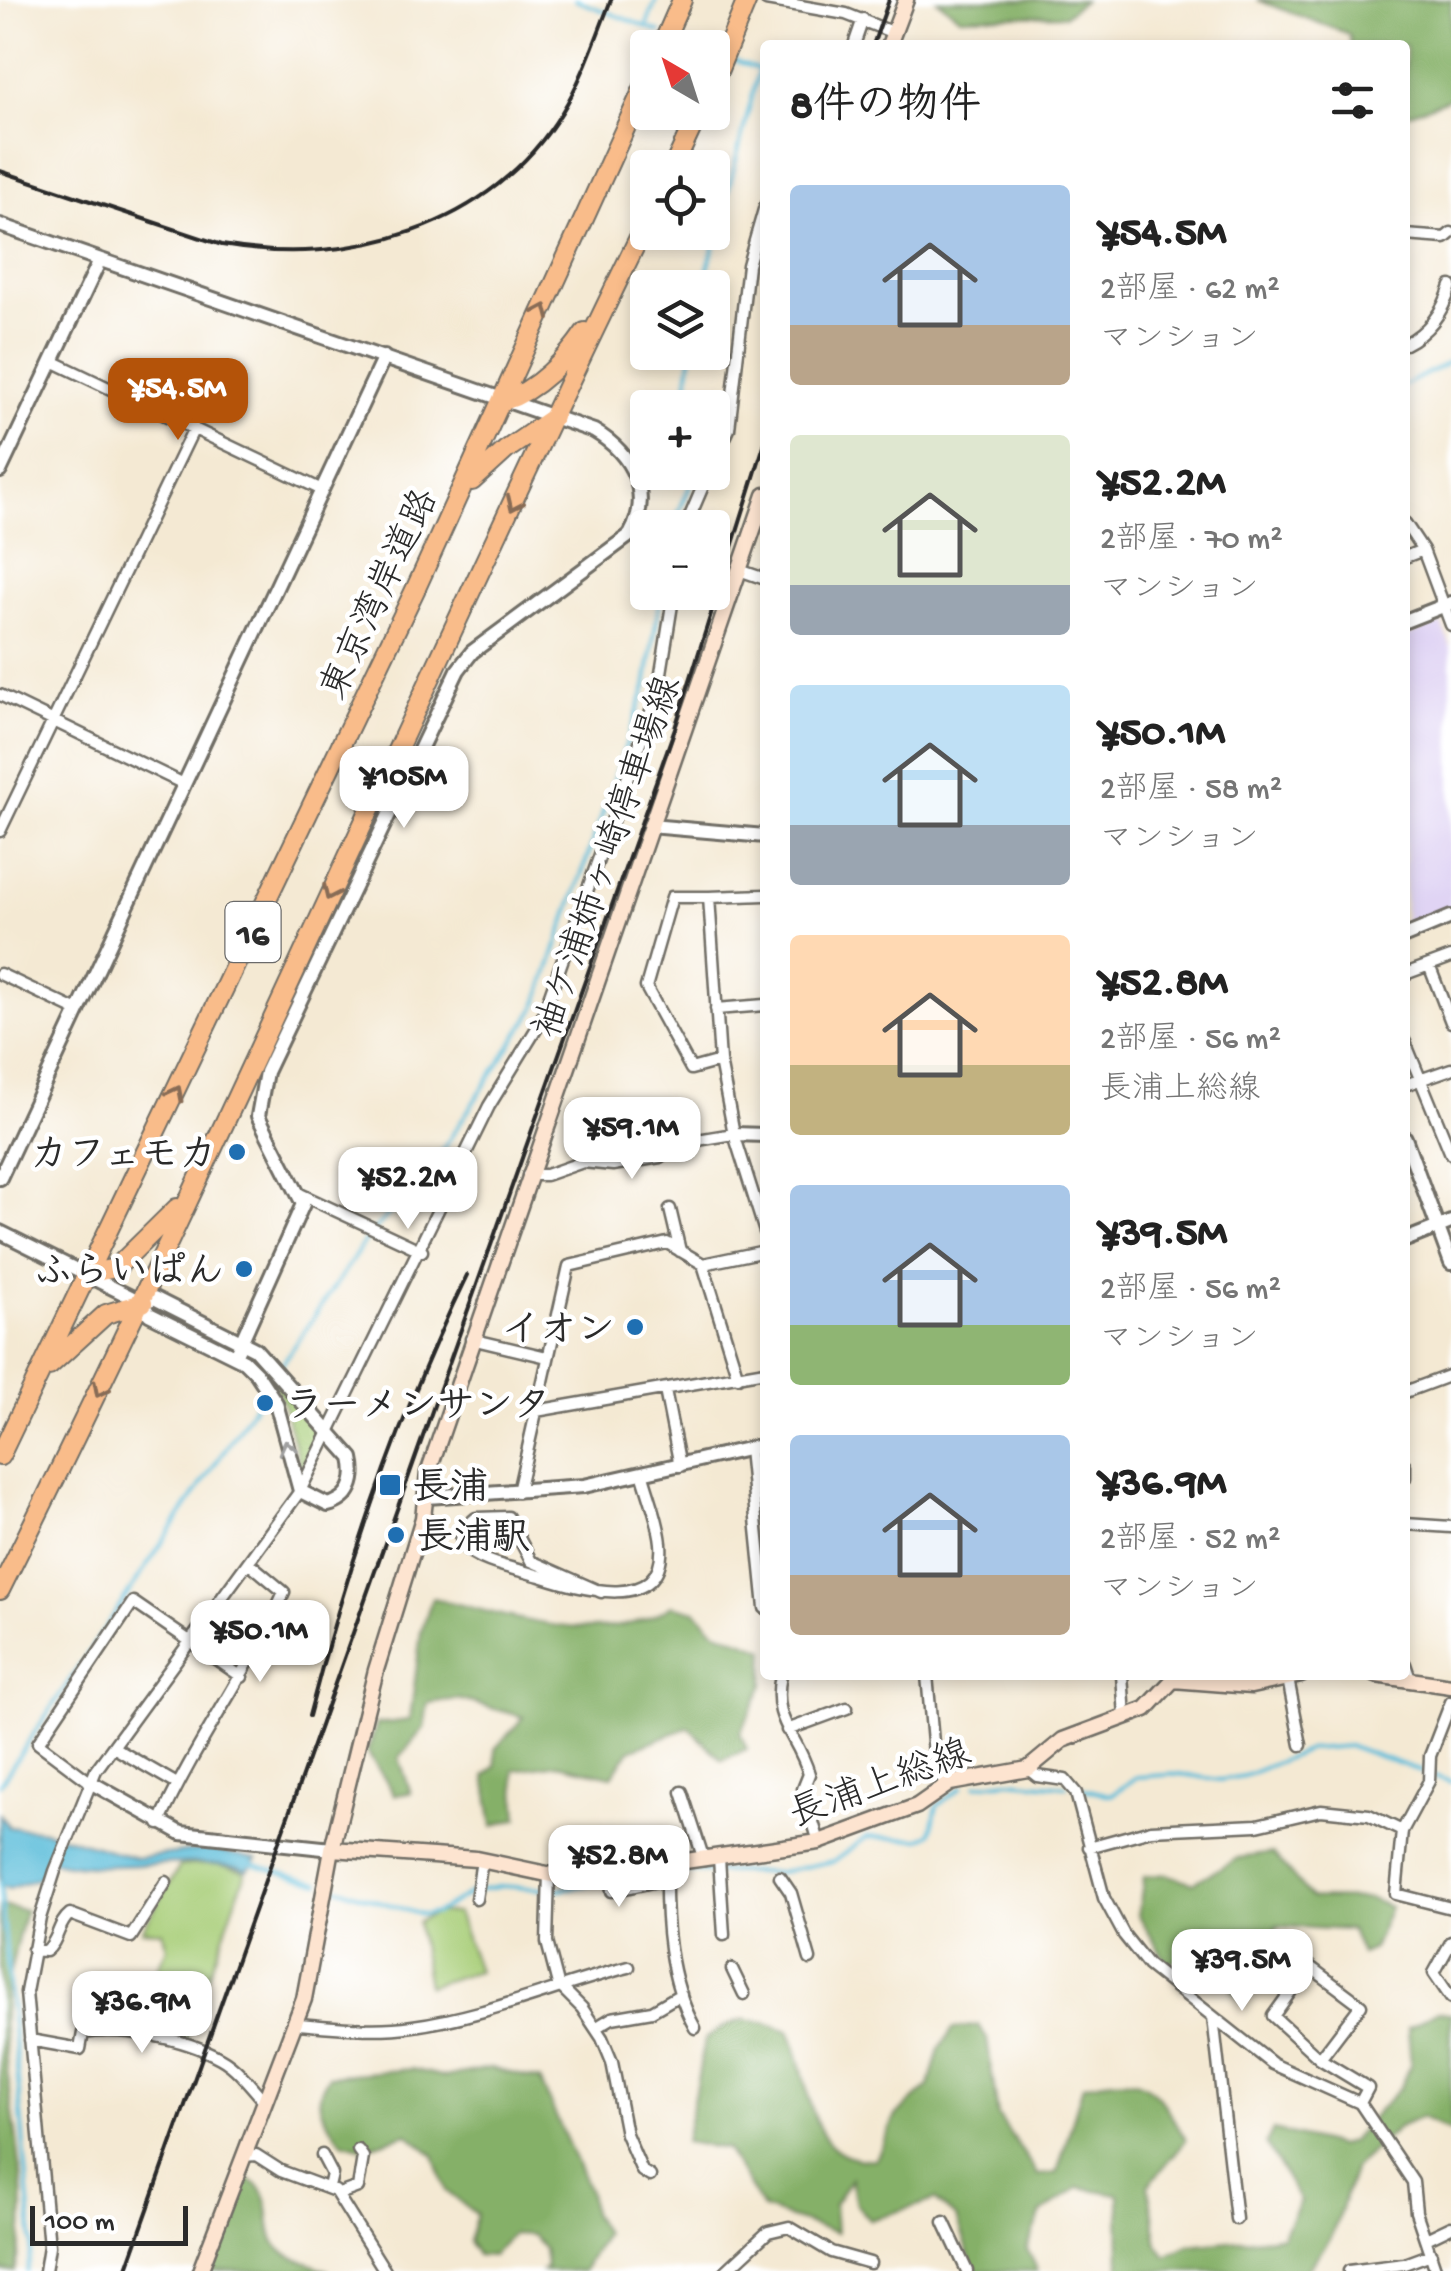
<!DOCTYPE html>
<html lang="ja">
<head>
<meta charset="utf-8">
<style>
  :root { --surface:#fff; --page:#f6f6f6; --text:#222; --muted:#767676; --accent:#b45309 }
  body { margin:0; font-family:"Gochi Hand","Klee One",sans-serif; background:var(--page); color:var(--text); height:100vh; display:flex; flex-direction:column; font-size:38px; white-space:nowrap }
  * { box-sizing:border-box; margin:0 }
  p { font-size:32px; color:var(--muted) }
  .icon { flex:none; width:55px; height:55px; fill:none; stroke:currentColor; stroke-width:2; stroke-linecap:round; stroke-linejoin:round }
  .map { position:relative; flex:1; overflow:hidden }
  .sheet { position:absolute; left:760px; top:40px; width:650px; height:1640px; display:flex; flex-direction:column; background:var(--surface); border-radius:10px; box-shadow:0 5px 15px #0003 }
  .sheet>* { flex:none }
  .needle { width:65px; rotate:321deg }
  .fabs { position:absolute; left:630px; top:30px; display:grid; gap:20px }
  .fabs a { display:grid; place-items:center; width:100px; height:100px; border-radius:10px; background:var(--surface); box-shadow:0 5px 15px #0003; font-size:50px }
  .scale { position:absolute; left:30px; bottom:25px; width:158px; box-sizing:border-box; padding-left:10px; border:5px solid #2b2b2b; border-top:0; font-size:28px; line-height:35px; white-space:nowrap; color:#2b2b2b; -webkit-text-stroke:8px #fff; paint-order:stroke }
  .price { position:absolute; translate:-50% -85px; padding:0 22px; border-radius:20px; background:#fff; color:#222; font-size:32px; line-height:65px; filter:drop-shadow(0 2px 5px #0008) }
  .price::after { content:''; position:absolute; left:50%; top:60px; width:30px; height:22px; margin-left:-15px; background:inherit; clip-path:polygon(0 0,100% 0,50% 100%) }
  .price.active { background:var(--accent); color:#fff }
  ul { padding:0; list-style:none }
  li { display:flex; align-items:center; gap:30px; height:250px; padding:0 30px }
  li span { display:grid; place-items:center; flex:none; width:280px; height:200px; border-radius:10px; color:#555 }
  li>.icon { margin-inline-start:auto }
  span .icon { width:120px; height:120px; fill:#fffc; stroke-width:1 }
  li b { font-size:42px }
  h2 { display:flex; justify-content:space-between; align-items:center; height:120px; padding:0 30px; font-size:42px }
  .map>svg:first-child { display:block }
  .built { fill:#e0d4f4 }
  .green { fill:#a7cd77; stroke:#697c51; stroke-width:2.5 }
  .forest { fill:#85b068; stroke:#586e4a; stroke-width:2.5 }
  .water { fill:#5cbdda; stroke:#447482; stroke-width:2.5 }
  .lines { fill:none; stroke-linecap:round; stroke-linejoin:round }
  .stream { stroke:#5cbdda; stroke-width:4 }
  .minor-casing { stroke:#716e66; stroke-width:15 }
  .tertiary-casing { stroke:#716e66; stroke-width:18 }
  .secondary-casing { stroke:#716e66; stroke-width:19 }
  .trunk-casing { stroke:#716e66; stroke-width:22 }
  .minor { stroke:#fff; stroke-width:10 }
  .tertiary { stroke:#fff; stroke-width:12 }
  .secondary { stroke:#fde4d0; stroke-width:14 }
  .trunk { stroke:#f9bc8a; stroke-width:18 }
  .rail { stroke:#2b2b2b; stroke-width:4 }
  .oneway { stroke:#886c56 }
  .oneway2 { stroke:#a0a0a0 }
  .poi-dot { fill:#1f6fb2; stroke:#fff; stroke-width:4 }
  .labels { text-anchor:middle; stroke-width:9; stroke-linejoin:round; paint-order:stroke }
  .shield { fill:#fff; stroke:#6b6b6b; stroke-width:2.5 }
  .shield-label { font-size:35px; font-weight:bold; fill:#2b2b2b }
  .street-label { font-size:38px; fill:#2b2b2b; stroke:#fff }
  .poi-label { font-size:38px; font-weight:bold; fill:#2b2b2b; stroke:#fff; text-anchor:end }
</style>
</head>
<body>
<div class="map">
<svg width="1451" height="2271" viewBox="0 0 1451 2271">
  <rect width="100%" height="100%" fill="#fff"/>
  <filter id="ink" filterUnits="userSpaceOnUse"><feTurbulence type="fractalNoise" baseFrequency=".01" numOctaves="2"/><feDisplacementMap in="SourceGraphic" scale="20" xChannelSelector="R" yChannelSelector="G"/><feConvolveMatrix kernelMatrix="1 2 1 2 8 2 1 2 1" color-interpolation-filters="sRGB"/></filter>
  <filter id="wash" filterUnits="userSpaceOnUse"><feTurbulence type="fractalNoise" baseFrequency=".0048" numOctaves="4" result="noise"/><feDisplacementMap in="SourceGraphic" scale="40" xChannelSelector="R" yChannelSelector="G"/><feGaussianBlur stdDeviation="2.25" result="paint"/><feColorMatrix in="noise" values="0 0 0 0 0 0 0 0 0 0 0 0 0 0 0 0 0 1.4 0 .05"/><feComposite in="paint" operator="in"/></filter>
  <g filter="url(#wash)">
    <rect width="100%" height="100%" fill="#f4e9d3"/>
    <path class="built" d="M1442,623L1451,647V911L1405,930V637Z"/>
    <path class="green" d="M266,1369L322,1430L301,1470L283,1402Z
      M215,1863L246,1872L185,2043L127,2029L167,1948L162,1931L142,1930L180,1866Z
      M436,1913H457L478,1971L428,1986L417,1922Z"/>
    <path class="forest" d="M937,0H1084L1065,15L960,17Z
      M1257,0H1451V98L1405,115V45H1351L1349,34Z
      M432,1598C507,1614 605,1653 672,1605L696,1611L714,1630L765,1649L764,1685L740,1733L747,1749L722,1760L689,1727L630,1750L612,1776L558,1764L514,1770L518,1818L493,1826L485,1776L496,1766L495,1749L524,1717L458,1699L428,1703L424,1728L399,1758L411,1793L395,1795L367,1752L377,1724L410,1720L421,1632Z
      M1273,1853L1311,1898L1370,1899L1390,1907L1373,1949L1361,1954L1351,1930L1277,1926L1239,1998L1202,1950L1167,1963L1138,1915L1144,1877L1166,1874L1193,1883L1238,1858Z
      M0,1906L25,1910C16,1950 2,1990 4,2032C6,2110 37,2194 15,2271H0Z
      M1438,2011L1451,2014V2132L1421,2117L1399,2127L1355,2167L1331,2238L1306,2271H1120L1119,2194L1078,2187L1042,2213L1027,2249L1038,2271H974L956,2218L935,2200L870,2220L856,2204L851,2179L834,2204L836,2233L763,2209L726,2149L685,2142L705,2039C741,2014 748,2016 789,2031C813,2077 802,2165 876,2159L896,2116L929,2086L939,2049L953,2029L979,2025L987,2039L998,2116L1038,2175L1057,2173L1083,2085C1150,2070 1153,2085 1186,2140L1148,2186L1158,2244L1166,2256L1188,2245L1282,2236L1300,2201L1266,2144L1273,2130L1338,2146L1351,2141L1401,2086L1411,2065L1408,2028Z
      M490,2068L540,2080L589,2191L592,2213L604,2233L583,2271H542L546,2266L544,2249L532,2235L512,2234L492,2256L477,2255L469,2241L477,2215L446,2191L434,2155L407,2134L364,2148L342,2142C324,2117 309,2103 329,2076L412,2069L445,2077Z
      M246,2179C283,2191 257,2233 284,2252C297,2261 315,2265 329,2271H212L209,2263Z"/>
    <path class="water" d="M0,1814L9,1827L45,1831L135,1858L208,1849L257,1859L248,1870C185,1852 117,1876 51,1861L42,1877L9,1889L0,1885Z"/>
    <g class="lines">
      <path class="stream" d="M575,0L660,32
        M646,27L656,0
        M673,37L701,48
        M731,59L765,72
        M703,288L759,70
        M1405,385L1451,361
        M684,408L692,352
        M712,426V440
        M672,528L696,472
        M278,1370L365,1241L437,1158L536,1007L646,687L661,592
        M0,1784L273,1378
        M976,1785L1009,1781L1066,1786
        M1076,1787L1111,1795L1137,1777L1179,1774L1220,1780L1244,1776L1310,1749L1350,1746L1451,1782
        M252,1864L319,1883
        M0,1883L33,2245L27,2271
        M328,1885L422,1915L436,1913L472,1892L502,1886L553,1890L672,1872H779L834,1861L867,1837L922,1839L931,1833L937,1806L962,1787"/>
    </g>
  </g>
  <g filter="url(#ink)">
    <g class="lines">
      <g class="minor-casing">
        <path id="minor" d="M766,0L846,14L894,33
          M854,45L863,19
          M1405,235L1445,238L1451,233
          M1405,344C1429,332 1443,312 1451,286
          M52,361L322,490
          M712,466L729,429L748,265L765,206
          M1405,523L1423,550L1451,625
          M685,528L709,472
          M1405,557L1423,550
          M742,571L765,579
          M0,695L184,784
          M0,831L194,428
          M709,897L765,895
          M1429,965L1451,1022
          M0,974L78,1011
          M1405,974L1451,957
          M716,1009L765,1005
          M1405,1042L1451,1154
          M720,1061L691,1069L646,987L672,897H709L720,1061L734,1134L765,1232
          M1405,1085L1451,1069
          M528,1175H546L583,1162L613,1165L660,1157L673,1144L734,1134
          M300,1194L422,1251
          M670,1209L680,1251
          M703,1264L765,1251
          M471,1339L547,1357
          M665,1390L680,1466
          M1405,1392L1451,1375
          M536,1411L765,1371
          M749,1449L765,1608
          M1405,1465V1478
          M518,1492L569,1266L667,1243L703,1264L738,1377
          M1405,1524L1451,1527
          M601,1592L531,1561L508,1517L476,1518L461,1531L462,1545C482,1564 514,1568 540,1576C578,1588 667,1616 661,1543C659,1521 649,1497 643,1475
          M1405,1664L1411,1682
          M781,1675C771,1722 797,1733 809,1774L803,1789L819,1842
          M927,1675L935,1765L946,1785
          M1122,1675L1125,1716
          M1288,1679L1301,1745
          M1451,1702L1430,1756L1429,1781L1402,1831L1396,1894L1451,1908
          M787,1730L847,1708
          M113,1747L177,1784
          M1028,1769L1037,1776L1065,1780L1076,1793L1104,1898L1124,1935L1148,1965L1273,2064L1360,2103L1413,2182L1416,2212L1436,2271
          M90,1782L38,1743L133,1602L242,1677
          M682,1792L704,1860
          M159,1824C195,1743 248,1673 284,1592L248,1562
          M1089,1847L1151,1830L1257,1825L1321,1810L1369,1815L1402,1831
          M719,1858L724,1935
          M666,1865C665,1919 668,1979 695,2028
          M549,1874L547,1942L558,1984L582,2008L602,2038L612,2062L626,2134L642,2171L650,2176
          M610,1875L612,1891L666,1879
          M780,1877L791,1893L810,1959
          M476,1899L482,1860
          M1451,1942L1434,1973L1451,1998
          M33,1950L46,1951C59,1941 57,1924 70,1914L131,1937L166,1882
          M732,1969L744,1994
          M1213,2017L1236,2219
          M297,2024C336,2027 374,2032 413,2026C487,2016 557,1985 629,1967
          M597,2027L612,2018L652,2011L681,1994
          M30,2040L80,2049L83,2033C123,2026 184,2038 220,2058C237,2067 253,2088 265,2102
          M1320,2059L1361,2005L1309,1966L1273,2016L1320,2059L1368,2088L1360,2103
          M322,2155L332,2174L329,2187
          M243,2156L256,2155L281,2171L335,2191L385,2271
          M339,2194L358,2187L363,2157L358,2150
          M944,2222L967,2271
          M1426,2239L1451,2227
          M45,2271L49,2246L26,1992L40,1918L55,1871L96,1770L300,1491L489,1106L540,1023L658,692L674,592
          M726,2271L768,2232L789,2227L831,2252L870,2263
          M1349,2271L1404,2264L1431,2254"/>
      </g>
      <g class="tertiary-casing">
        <path id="tertiary" d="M0,225L594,431C633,454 653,494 630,535L472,652L458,670L266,1072L258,1116L303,1204L235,1356
          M0,471L100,260
          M1405,621L1451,603
          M650,826L765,836
          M1405,936L1451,917
          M734,1134L765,1135
          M1405,1138L1451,1263
          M0,1178L384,357
          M0,1232L143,1303L149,1314L244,1361L257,1374L276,1403L300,1491L328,1505C351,1499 357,1480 352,1458L255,1349L154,1298L143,1303
          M1405,1240L1451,1222
          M427,1497L584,1486L765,1445
          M90,1782L181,1833L332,1849"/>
      </g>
      <g class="secondary-casing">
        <path id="secondary" d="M889,45L906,0
          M1376,1675L1451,1686
          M332,1849L476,1859L566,1878L819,1842L917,1806L950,1783L1028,1769L1063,1740L1146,1709L1173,1680L1251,1686L1301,1675
          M200,2271L304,1999L332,1849L376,1670L423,1518L428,1473L765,495"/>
      </g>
      <g class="trunk-casing">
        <path id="trunk" d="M661,48L682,0
          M712,86L747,0
          M673,168L699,112
          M504,401C536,391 566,360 585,332
          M472,481L506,450L554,417
          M85,1274L116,1268L177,1208
          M49,1366L106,1314L143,1303
          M0,1456L416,588L648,78
          M0,1590C226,1138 426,673 648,219"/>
      </g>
      <use href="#minor" class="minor"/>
      <use href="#tertiary" class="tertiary"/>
      <use href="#secondary" class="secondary"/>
      <use href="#trunk" class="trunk"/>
      <path class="rail" d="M873,45L889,0
        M0,171L222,245C349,268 492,228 562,112C583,78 596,37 611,0
        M309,1716C348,1564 398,1417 467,1275
        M126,2271L675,728L765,442"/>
    </g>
    <defs><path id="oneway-chevron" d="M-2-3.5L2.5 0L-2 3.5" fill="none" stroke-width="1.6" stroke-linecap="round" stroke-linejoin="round" transform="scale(2.5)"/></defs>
    <g class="oneway">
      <use href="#oneway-chevron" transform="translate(543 311) rotate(-66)"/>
      <use href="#oneway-chevron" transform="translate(514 504) rotate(115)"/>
      <use href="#oneway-chevron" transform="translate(330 893) rotate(115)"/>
      <use href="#oneway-chevron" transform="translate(176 1093) rotate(-63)"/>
      <use href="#oneway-chevron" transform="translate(100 1390) rotate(117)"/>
    </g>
    <use class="oneway2" href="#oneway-chevron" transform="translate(287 1447) rotate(-104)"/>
  </g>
  <g class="poi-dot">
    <circle cx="237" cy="1152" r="10"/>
    <circle cx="244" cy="1269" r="10"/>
    <circle cx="635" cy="1327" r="10"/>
    <circle cx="265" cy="1403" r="10"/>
    <rect x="378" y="1473" width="24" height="24" rx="5"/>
    <circle cx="396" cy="1535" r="10"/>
  </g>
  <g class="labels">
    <rect class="shield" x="225.5" y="902" width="55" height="60" rx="8"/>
    <g class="shield-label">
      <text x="253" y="944">16</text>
    </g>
    <g class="street-label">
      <text transform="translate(377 593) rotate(-65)" y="13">東京湾岸道路</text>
      <text transform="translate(605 856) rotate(-71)" y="13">袖ケ浦姉ヶ崎停車場線</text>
      <text transform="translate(879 1781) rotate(-20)" y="13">長浦上総線</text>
    </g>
    <g class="poi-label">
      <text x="217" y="1165">カフェモカ</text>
      <text x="224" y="1282">ふらいぱん</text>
      <text x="615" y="1340">イオン</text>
      <text x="285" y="1416" text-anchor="start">ラーメンサンタ</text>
      <text x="412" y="1498" text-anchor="start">長浦</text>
      <text x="416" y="1548" text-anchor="start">長浦駅</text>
    </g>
  </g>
</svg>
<div class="fabs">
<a><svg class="needle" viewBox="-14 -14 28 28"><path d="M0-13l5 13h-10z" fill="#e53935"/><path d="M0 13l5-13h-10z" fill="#767676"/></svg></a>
<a><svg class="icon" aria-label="locate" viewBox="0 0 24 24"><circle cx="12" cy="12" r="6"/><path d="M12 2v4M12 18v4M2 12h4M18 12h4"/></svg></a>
<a><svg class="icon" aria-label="layers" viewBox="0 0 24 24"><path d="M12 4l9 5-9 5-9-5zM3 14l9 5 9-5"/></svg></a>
<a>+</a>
<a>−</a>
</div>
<div class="scale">100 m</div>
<b class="price active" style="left:178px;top:443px">¥54.5M</b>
<b class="price" style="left:404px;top:831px">¥105M</b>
<b class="price" style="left:632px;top:1182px">¥59.1M</b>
<b class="price" style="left:408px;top:1232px">¥52.2M</b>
<b class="price" style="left:260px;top:1685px">¥50.1M</b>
<b class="price" style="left:619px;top:1910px">¥52.8M</b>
<b class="price" style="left:1242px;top:2014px">¥39.5M</b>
<b class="price" style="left:142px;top:2056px">¥36.9M</b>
<section class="sheet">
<h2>8件の物件<svg class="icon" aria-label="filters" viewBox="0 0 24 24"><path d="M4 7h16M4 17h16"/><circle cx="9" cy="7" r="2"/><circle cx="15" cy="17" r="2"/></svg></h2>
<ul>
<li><span style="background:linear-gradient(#a9c7e8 70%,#b9a48a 0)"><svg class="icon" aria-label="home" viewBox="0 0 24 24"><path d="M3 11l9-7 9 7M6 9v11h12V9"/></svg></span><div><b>¥54.5M</b><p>2部屋 · 62 m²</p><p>マンション</p></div></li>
<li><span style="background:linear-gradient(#dfe7d0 75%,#9aa5b1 0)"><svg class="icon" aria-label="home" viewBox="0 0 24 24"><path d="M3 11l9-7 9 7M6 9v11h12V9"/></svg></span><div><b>¥52.2M</b><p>2部屋 · 70 m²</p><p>マンション</p></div></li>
<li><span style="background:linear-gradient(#bfe0f5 70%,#9aa5b1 0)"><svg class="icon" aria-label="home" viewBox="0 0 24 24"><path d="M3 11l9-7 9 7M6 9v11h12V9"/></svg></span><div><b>¥50.1M</b><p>2部屋 · 58 m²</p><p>マンション</p></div></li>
<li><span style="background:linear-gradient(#ffd9b3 65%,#c2b280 0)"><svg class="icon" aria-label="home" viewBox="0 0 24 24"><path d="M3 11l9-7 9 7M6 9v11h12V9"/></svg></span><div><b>¥52.8M</b><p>2部屋 · 56 m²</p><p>長浦上総線</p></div></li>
<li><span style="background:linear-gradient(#a9c7e8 70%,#8fb573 0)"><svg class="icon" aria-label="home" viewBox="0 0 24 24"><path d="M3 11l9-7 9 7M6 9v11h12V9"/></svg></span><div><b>¥39.5M</b><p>2部屋 · 56 m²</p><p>マンション</p></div></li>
<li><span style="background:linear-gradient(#a9c7e8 70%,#b9a48a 0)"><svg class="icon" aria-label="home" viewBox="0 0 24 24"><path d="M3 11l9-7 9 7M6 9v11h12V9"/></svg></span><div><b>¥36.9M</b><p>2部屋 · 52 m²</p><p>マンション</p></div></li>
</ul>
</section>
</div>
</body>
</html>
